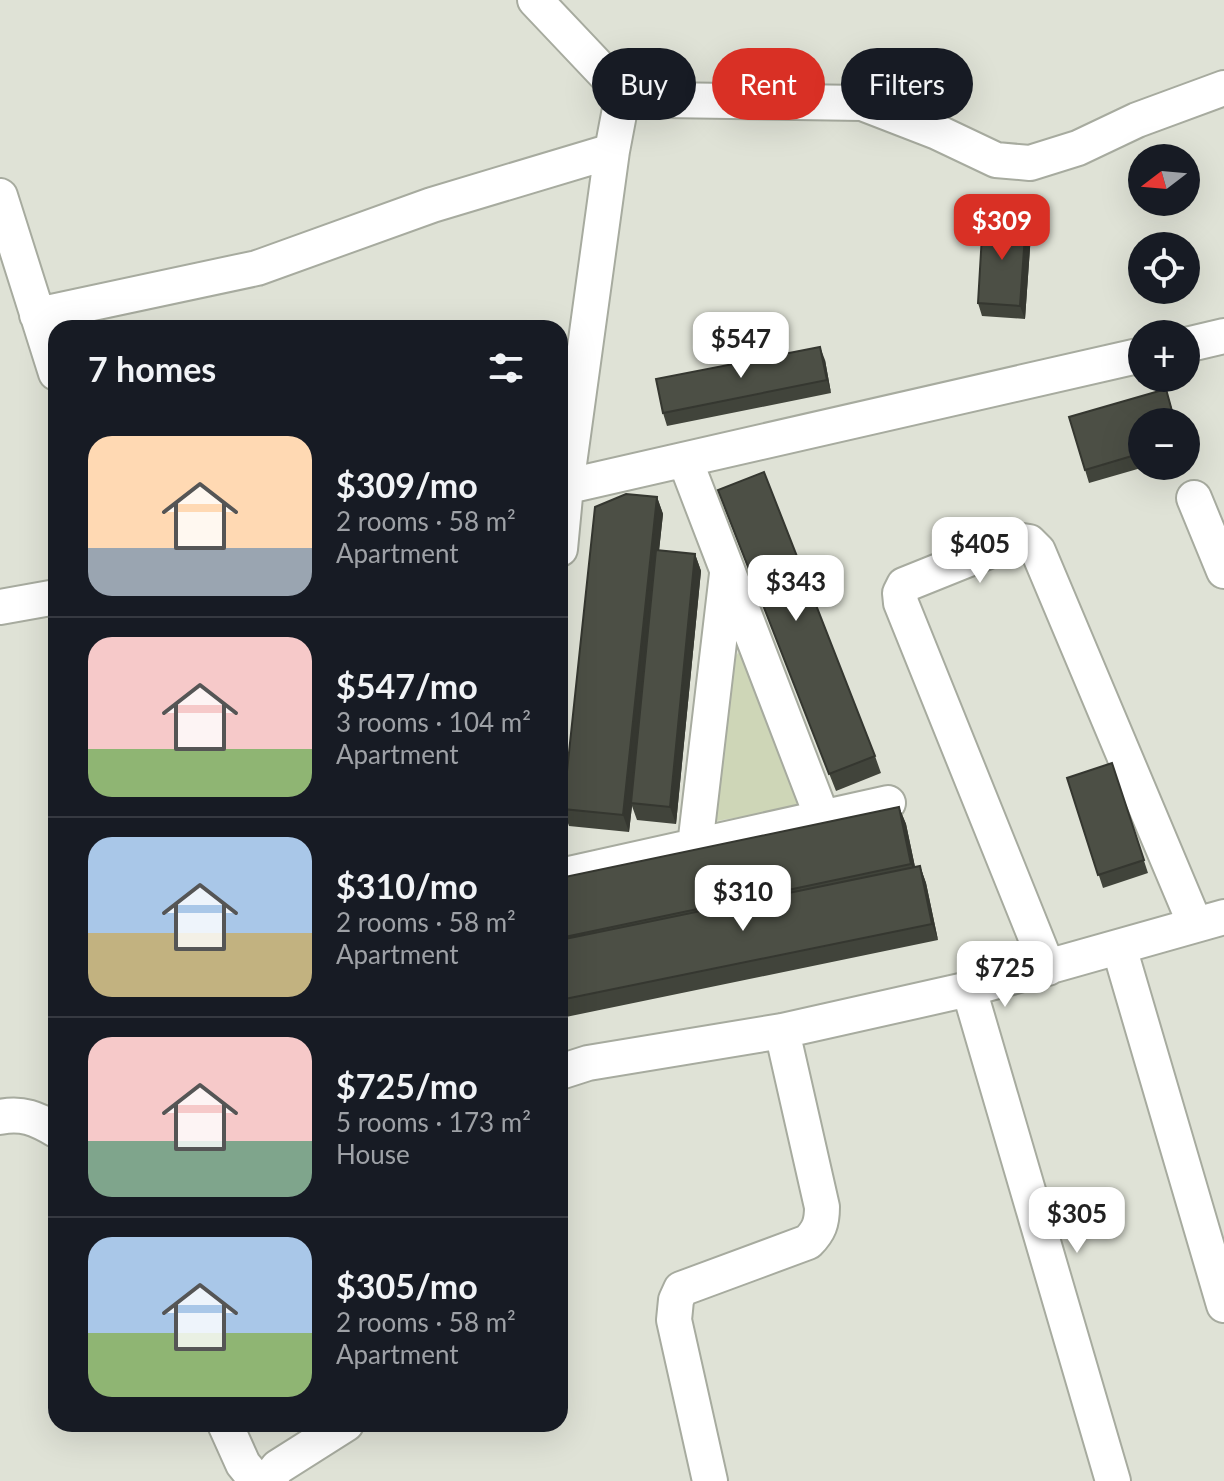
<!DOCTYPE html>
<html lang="en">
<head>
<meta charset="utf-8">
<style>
  :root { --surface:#171b24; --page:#20242c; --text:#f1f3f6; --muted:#9ea1a6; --line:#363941; --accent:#d93025 }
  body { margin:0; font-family:Lato,sans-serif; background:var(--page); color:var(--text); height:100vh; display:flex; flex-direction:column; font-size:30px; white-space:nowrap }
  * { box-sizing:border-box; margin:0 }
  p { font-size:26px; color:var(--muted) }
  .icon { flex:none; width:44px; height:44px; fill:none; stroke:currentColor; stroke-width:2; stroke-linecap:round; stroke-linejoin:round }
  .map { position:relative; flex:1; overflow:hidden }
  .details { position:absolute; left:48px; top:320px; width:520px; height:1112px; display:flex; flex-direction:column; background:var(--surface); border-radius:24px; box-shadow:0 8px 32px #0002 }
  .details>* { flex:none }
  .top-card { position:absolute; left:592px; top:48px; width:512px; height:72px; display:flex; gap:16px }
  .needle { width:52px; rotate:254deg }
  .fabs { position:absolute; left:1128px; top:144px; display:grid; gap:16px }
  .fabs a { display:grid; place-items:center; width:72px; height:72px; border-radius:50%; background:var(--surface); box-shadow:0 8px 32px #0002; font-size:40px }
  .price { position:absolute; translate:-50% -68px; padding:0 18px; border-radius:16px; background:#fff; color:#222; font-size:26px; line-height:52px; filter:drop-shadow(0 2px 4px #0008) }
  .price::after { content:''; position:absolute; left:50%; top:48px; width:24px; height:18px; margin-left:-12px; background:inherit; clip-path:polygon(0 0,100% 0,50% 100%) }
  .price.selected { background:var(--accent); color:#fff }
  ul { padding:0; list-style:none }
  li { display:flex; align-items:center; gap:24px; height:200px; padding:0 40px }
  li+li { border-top:2px solid var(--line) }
  li span { display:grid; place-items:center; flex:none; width:224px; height:160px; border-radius:24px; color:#555 }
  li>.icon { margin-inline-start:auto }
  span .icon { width:96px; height:96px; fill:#fffc; stroke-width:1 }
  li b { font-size:34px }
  h2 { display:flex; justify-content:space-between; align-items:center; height:96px; padding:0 40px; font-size:34px }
  .tag { padding:0 28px; border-radius:36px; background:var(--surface); box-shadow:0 8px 32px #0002; font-size:28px; line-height:72px }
  .tag.selected { background:var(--accent); color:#fff }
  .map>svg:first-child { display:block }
  .green { fill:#ced6b7 }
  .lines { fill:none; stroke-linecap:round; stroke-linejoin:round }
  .minor-casing { stroke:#a7ab9f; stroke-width:38 }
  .minor { stroke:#fff; stroke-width:34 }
  .wall { fill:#41443b }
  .shaded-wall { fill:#353730 }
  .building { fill:#4c4f45; stroke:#353730; stroke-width:2 }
</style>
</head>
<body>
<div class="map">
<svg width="1224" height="1481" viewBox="0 0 1224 1481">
  <rect width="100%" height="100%" fill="#dfe2d6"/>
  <path class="green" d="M739,652L746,653L802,805L797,808L716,821L711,813L734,658Z"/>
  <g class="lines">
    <g class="minor-casing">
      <path id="minor" d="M535,0L623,93L663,100L862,103L937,132L996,160L1030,163L1078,148L1137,120L1224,88
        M0,196L56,373
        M37,315L257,268L432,205L612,151
        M1186,345L1224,336
        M685,460L822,817
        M560,488L1142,355
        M1194,498L1224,571
        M560,549L566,486L612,151L623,93
        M0,607L56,597
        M695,846L727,574
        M560,876L888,803
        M1119,947L1224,1305
        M1048,968L901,603L900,593L904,585L1016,540L1029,542L1038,551L1195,924
        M969,989L1113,1481
        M560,1072L588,1063L782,1031L969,989L1224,917
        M0,1117C22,1112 37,1119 56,1130
        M225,1424L243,1464L257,1481
        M267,1481L278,1467L346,1424
        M710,1481L674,1320L676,1300L681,1289L808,1242C819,1231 822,1223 822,1207L782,1031"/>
    </g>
    <use href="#minor" class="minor"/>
  </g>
  <path class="wall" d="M1031,234L1025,319L982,316L978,303Z
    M825,360L831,393L667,426L663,413Z
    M1166,389L1176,422H1142V466H1148L1089,483L1069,417Z
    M657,497L663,514L659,550L695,554L701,571L676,824L637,820L632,806L629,832L569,826L563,809Z
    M724,507L875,756L881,773L836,791Z
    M1112,763L1148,873L1103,888L1067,778Z
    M899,807L906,824L915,867L920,866L926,883L938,940L561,1018L560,878Z"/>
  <path class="shaded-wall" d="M1026,221L1031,234L1025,319L1020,306Z
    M820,347L825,360L831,393L827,380Z
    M657,497L663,514L632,803H631L632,806L629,832L623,815Z
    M695,554L701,571L676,824L670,807Z
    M899,807L906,824L918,881L911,864Z
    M920,866L926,883L938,940L932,924Z"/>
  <path class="building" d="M983,218L1026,221L1020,306L978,303Z
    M820,347L827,380L663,413L656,379Z
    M1166,389L1175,422H1142V453L1085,470L1069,417Z
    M764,472L875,756L829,774L718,490Z
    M626,494L657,497L623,815L563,809L595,507Z
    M656,550L695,554L670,807L631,803Z
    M1112,763L1144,860L1098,875L1067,778Z
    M899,807L911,864L560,938V878Z
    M920,866L932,924L560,1000V940Z"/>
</svg>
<div class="fabs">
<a><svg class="needle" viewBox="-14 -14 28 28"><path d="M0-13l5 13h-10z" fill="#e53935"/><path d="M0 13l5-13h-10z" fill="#9ea1a6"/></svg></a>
<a><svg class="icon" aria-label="locate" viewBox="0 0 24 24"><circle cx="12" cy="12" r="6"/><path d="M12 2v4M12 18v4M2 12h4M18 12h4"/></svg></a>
<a>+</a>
<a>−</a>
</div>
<b class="price selected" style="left:1002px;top:262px">$309</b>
<b class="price" style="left:741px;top:380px">$547</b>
<b class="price" style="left:980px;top:585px">$405</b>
<b class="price" style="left:796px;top:623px">$343</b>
<b class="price" style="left:743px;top:933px">$310</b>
<b class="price" style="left:1005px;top:1009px">$725</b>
<b class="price" style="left:1077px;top:1255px">$305</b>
<div class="top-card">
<a class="tag">Buy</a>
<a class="tag selected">Rent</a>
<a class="tag">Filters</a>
</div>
<section class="details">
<h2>7 homes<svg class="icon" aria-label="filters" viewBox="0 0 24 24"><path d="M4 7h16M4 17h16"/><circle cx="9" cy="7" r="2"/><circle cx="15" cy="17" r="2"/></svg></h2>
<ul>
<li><span style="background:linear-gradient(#ffd9b3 70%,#9aa5b1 0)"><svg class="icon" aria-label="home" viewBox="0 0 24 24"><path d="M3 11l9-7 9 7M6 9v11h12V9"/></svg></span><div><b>$309/mo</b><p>2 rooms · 58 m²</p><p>Apartment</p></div></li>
<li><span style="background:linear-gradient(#f6c9c9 70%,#8fb573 0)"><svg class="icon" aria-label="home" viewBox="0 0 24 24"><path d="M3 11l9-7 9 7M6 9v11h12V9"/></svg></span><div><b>$547/mo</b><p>3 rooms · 104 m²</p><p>Apartment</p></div></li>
<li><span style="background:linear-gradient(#a9c7e8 60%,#c2b280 0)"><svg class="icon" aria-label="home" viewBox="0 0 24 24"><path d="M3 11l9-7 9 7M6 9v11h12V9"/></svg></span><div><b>$310/mo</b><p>2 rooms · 58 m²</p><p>Apartment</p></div></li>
<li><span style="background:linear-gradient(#f6c9c9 65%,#7fa58c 0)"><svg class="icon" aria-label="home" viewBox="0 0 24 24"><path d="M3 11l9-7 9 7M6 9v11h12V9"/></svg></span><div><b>$725/mo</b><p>5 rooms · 173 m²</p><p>House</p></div></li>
<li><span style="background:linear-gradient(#a9c7e8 60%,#8fb573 0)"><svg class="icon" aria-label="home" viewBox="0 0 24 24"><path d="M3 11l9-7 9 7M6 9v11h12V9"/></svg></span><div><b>$305/mo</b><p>2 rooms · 58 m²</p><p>Apartment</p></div></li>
</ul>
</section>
</div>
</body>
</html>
